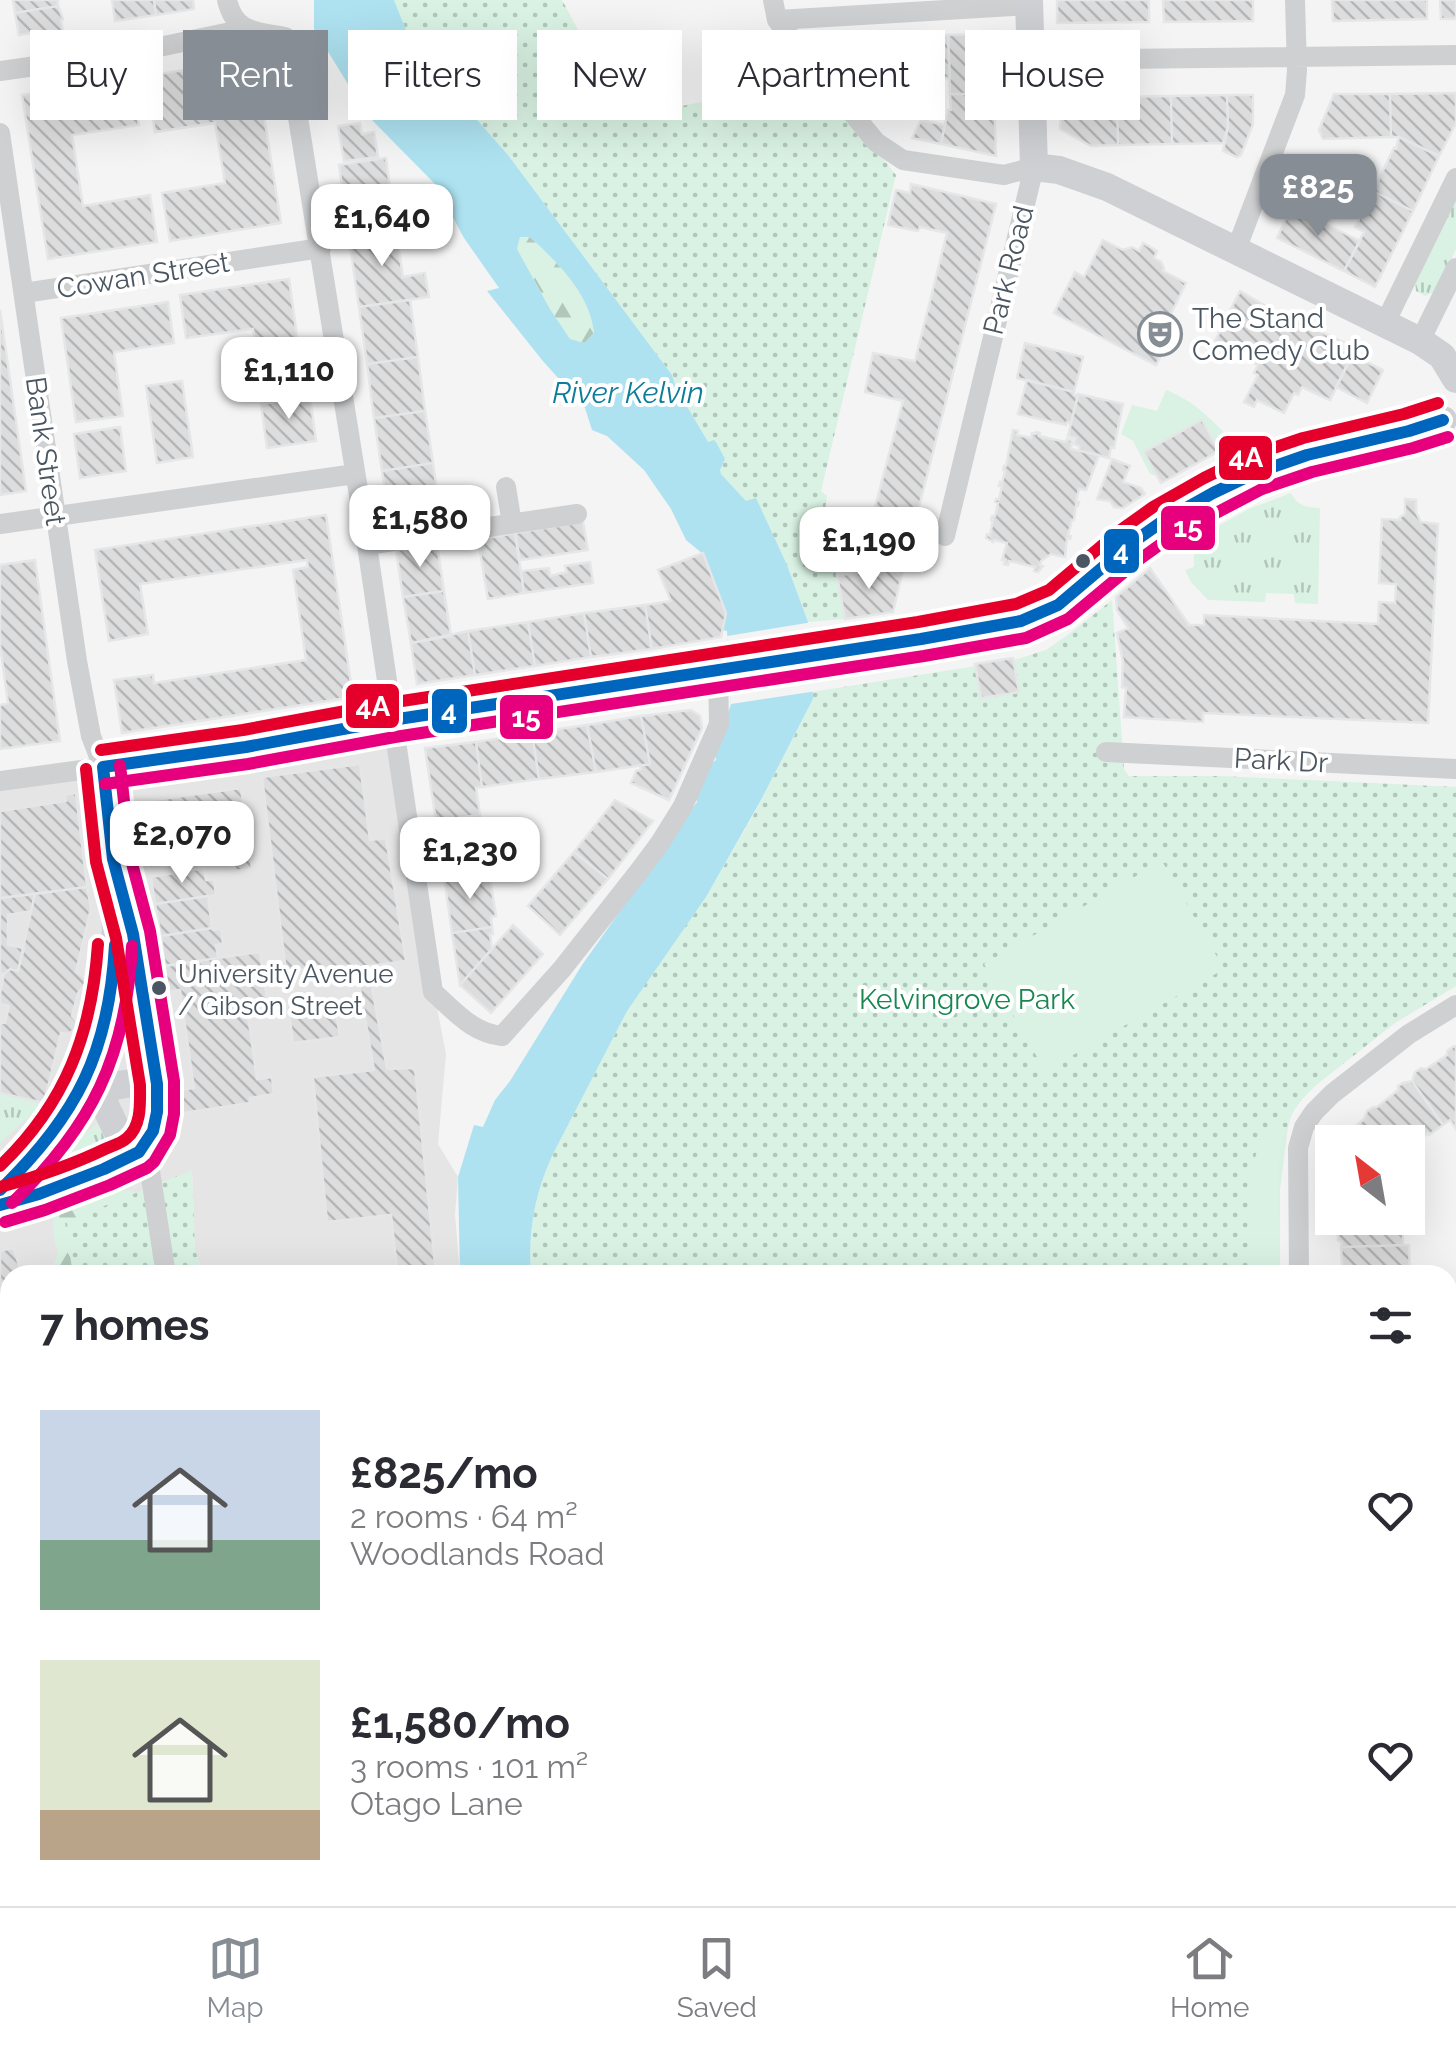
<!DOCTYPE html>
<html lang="en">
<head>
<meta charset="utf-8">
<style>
  :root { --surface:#fff; --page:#f2f2f3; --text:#2b2b33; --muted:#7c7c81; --line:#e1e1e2; --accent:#868d94 }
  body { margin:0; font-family:Raleway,sans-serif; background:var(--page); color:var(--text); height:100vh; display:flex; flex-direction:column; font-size:38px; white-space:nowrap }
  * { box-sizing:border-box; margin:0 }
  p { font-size:32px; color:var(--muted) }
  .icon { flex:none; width:55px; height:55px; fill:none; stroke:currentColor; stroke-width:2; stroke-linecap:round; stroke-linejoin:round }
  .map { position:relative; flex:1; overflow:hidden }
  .details { position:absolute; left:0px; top:1265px; width:1458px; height:642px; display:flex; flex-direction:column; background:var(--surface); border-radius:30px 30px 0 0; box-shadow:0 10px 40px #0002 }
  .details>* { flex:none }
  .guide { position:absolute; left:30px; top:30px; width:1398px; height:90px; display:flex; gap:20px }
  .needle { width:65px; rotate:329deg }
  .tools { position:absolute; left:1315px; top:1125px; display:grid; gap:20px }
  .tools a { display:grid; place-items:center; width:110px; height:110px; border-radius:0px; background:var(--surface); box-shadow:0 10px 40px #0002; font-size:50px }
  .price { position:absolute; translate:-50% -85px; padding:0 22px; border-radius:20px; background:#fff; color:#222; font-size:32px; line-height:65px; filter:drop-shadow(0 2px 5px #0008) }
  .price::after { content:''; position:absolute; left:50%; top:60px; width:30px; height:22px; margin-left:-15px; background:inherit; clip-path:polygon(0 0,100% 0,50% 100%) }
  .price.on { background:var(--accent); color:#fff }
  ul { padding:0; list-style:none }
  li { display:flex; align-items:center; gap:30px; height:250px; padding:0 40px }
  li span { display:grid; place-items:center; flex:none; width:280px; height:200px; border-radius:0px; color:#555 }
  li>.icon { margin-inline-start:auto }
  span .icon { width:120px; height:120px; fill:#fffc; stroke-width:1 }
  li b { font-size:42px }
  h2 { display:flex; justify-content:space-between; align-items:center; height:120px; padding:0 40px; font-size:42px }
  .chip { padding:0 35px; border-radius:0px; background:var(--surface); box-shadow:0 10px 40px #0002; font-size:35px; line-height:90px }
  .chip.on { background:var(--accent); color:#fff }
  .dock { display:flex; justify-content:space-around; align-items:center; height:140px; border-top:2px solid var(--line); background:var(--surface); font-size:28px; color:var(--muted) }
  .dock a { display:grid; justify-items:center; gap:5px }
  .dock .on { color:var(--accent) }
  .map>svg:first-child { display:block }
  .education { fill:#e6e5e6 }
  .grass { fill:url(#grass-tufts) }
  .forest { fill:url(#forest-firs) }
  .park { fill:url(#park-dots) }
  .garden { fill:#d9f2e3 }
  .water { fill:#aee2f0; fill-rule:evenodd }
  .pier { fill:#f4f4f4 }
  .building { fill:url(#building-back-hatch); stroke:#e5e6e7; stroke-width:2.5 }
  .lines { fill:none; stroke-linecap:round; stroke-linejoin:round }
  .street { stroke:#ced0d2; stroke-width:20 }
  .secondary { stroke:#ced0d4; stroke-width:28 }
  .bus-1-casing { stroke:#fff; stroke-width:20 }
  .bus-2-casing { stroke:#fff; stroke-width:20 }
  .bus-3-casing { stroke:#fff; stroke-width:20 }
  .bus-1 { stroke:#0065bd; stroke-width:12 }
  .bus-2 { stroke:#e6007e; stroke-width:12 }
  .bus-3 { stroke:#e4002b; stroke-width:12 }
  .bus-dot { fill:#4a5661; stroke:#fff; stroke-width:4 }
  .labels { text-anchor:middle; stroke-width:8; stroke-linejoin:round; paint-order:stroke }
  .bus-label { font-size:26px; fill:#4a5661; stroke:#fff; text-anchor:start }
  .street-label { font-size:28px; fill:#4a5661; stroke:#fff }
  .poi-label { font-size:28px; fill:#4a5661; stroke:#fff; text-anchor:start }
  .park-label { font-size:28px; fill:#17864f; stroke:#fff }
  .water-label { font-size:30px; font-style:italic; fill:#0c7c9b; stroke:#fff }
  .line-badge { stroke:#fff; stroke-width:4 }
  .badge-label { font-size:28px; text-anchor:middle; font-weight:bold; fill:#fff }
</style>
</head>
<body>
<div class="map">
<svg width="1456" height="1906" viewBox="0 0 1456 1906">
  <defs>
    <pattern id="grass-tufts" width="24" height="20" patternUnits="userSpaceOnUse" patternTransform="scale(2.5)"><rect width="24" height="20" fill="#d9f2e3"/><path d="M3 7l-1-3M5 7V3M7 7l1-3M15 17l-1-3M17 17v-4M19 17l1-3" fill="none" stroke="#b2c7bb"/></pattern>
    <pattern id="forest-firs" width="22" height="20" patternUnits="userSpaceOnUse" patternTransform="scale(2.5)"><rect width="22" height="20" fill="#d9f2e3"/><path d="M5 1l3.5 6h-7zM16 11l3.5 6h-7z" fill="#b2c7bb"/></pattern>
    <pattern id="park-dots" width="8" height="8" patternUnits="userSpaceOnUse" patternTransform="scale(2.5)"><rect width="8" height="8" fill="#d9f2e3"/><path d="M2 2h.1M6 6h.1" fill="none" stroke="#b2c7bb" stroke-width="1.8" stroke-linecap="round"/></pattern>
    <pattern id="building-back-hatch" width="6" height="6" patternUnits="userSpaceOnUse" patternTransform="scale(2.5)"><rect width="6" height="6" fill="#ddddde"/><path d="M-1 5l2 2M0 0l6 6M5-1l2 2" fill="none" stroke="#b5b6b7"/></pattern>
  </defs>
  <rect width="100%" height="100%" fill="#f4f4f4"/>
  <path class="education" d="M392,720L434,992L446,1054L438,1144L458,1177L455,1215L460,1275H204L195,1250L192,1171L73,1275H10V1898L0,1906V782Z"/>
  <path class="grass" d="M1456,197V249L1435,292L1425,296L1416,291L1415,281Z
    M1291,493C1296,505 1307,508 1320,508L1318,604L1295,603L1294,594L1266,593L1265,602L1208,600L1191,582L1185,570L1194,567V539L1249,509Z
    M0,1093L44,1103L0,1143Z
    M97,1124L115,1157L36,1184L51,1161Z"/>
  <path class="forest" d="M520,237H530C558,263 590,294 594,333L584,344L570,339L550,309L517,249Z
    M119,1190L133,1191L140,1197L147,1275H51L58,1253L54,1239L53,1216L61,1210H73L85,1201L103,1198Z"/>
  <path class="park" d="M394,0H562L624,115L672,108L819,78L896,175L821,491L827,496L820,545L837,575L845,619L808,622L787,565L746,501L721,474L720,470L725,459L708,443L676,388L672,375L508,155L419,54L410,40Z
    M1112,600L1124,769L1129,776H1221L1456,787V986L1395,1023L1315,1086C1303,1098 1291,1110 1288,1127H1283L1257,1153L1255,1160L1252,1190L1253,1275H531C528,1232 534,1196 552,1156L631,1003L706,897L754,814L806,713L813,699L812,692L1014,660L1046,650L1069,634Z
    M192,1170L195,1250L204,1275H73L65,1222Z
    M1448,1782L1456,1788V1906H58L64,1898H1448Z"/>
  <path class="garden" d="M1166,390C1195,401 1215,422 1235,445L1219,451L1201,421L1144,452L1157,476L1150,474L1133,441L1121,434L1132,405L1157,411Z
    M1162,861L1224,969L1045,1071L984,964Z
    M1283,1127H1288L1280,1190V1275H1253C1253,1243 1245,1175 1259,1147C1265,1136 1272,1131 1283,1127Z"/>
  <path class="water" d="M314,0H394L410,40L419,54L508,155L672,375L676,388L708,442L714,440L716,442L725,459L720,470L721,474L746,501L756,498L787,565L808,622L813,699L761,800L706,897L627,1011L552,1156C534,1196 528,1232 531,1275H460L458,1177L474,1125L483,1127L495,1100L510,1081L582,965L697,802L696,799L712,763L716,760L715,755L731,704L727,631L722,630L703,554L686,540L671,509L644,470L607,436L592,430L585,408L542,360L487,291L499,288L464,238L435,184L367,115L314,29ZM520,237H530C558,263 590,294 594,333L584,343L570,339L550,309L517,249Z"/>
  <path class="pier" d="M813,622L817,691L731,704L727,636Z"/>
  <path class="building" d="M13,0H58V6L15,13Z
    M112,0H154L156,15L115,21Z
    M154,0H193L194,9L156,15Z
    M1057,0H1149V22L1057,23Z
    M1163,0H1253V21L1164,22Z
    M1332,0H1427V19L1333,21Z
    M1440,0H1456V19H1441Z
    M58,6L63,19L61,21L65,43L35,47L33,33L19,35L15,13Z
    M992,34L994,94H950L948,35Z
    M948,35L950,78H899L898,36Z
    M898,36L899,78L858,79L833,47L834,38Z
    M255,59L281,223L170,241L162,193L225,183L215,123L155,132L146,76Z
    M131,78L139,125L72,135L83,206L150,195L157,242L48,259L22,95Z
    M1456,93V123L1439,156L1399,137H1391L1390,94Z
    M950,94H994L996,156L941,144L948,110H951Z
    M1334,94H1390L1391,137L1323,139L1319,130Z
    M1227,95H1253V124L1241,155L1237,157L1223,151L1228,126Z
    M1227,95L1228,126L1223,143L1172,144L1171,96Z
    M1171,96L1172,144L1118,145L1117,97Z
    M1117,97L1118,145L1091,146L1060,129L1061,98Z
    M921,120L945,125L941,144L912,138Z
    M360,123L362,134L374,132L378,157L344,161L338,126Z
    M1399,137L1439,156L1413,211L1373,191L1394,148L1396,149Z
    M386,158L395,224L348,232L339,165Z
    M911,184L996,204L902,574L860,564L903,401L865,392L873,353L915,361L947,233L920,227L918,231L888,225L896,190L910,193Z
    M1373,191L1413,211L1375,287L1344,271L1364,232L1355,227Z
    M1291,207L1360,241L1344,271L1277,238Z
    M395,224L403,277L425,273L429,297L359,307L348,232Z
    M1103,240L1123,250L1132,247L1139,251L1143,243L1157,251L1154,258L1161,262L1164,268L1163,271L1186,283L1168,320L1177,324L1156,365L1054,313L1075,272L1084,277Z
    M289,279L304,386L262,393L253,329L186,338L180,295Z
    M1240,291L1271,309L1356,348L1330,400L1302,387L1298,395L1294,393L1284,413L1257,400L1254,407L1244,402L1258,375L1254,373L1258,365L1214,343Z
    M410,300L418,357L367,364L359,307Z
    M168,302L174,343L114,352L123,416L76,422L61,318Z
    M0,310L26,491L0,495Z
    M1025,343L1083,357L1074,392L1017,378Z
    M1352,355L1383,370L1367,403L1336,387Z
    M418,357L425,411L374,418L367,364Z
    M1027,380L1074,392V395L1078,396L1071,423L1067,422L1066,425L1018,414Z
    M182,381L193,457L157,463L146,386Z
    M1078,394L1123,404L1114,448L1111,447L1109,458L1080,451L1079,446L1074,444L1076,438L1068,436Z
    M310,397L316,441L267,448L261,404Z
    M425,411L433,463L382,471L374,418Z
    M1202,420L1219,451L1161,483L1144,452Z
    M120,427L126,471L80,478L74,434Z
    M1013,430L1018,431L1017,435L1031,438L1032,433L1035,434L1036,432L1040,433L1039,436L1066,442L1067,439L1072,440L1071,449L1099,455L1086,490L1079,489L1076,502H1079L1078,506L1076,505L1074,520H1072L1068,535L1071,536L1070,539L1067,538L1065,557L1051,554L1041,561L1040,565L1043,566L1038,572L1034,571L1035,567L1009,561L1008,565L1004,564L1005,560H1002L1007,543L994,540L993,542L986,538L987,534L990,535L993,520H991L992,516H995L998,503L995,502L996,499H999L1002,486H999L1000,482L1002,483L1005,471L1003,470L1004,466H1006Z
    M1112,459L1130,466L1123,482L1141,488L1145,494L1123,508L1114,507L1110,501L1097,499Z
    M433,463L441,519L390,526L382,471Z
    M1405,499L1416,500V512L1421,522L1438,524L1428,723L1203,713V722L1124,717L1126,688L1122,687L1123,661L1117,633L1128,628L1117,610L1116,597L1150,568L1189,625H1204V615L1378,624L1379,602L1395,603L1396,584L1379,583L1382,519L1400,520V517L1405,514Z
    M326,515L353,697L122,733L114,680L153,675L154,683L306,660L293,570L308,567L307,560L140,584L148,634L109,641L95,550Z
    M583,522L588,550L520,560L515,533Z
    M515,533L524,593L488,599L478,540Z
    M437,544L444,591L403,597L396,550Z
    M703,553L726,613L721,637L652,649L645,605L671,601L658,570Z
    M35,560L60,741L0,749V705L8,703L0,645V565Z
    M590,562L593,583L524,593L521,571L549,568L550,576L567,572L565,566Z
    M860,564L902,574L893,612L845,619L837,575L858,573Z
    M444,591L451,636L411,643L403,597Z
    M645,605L652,649L591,657L584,613Z
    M584,613L591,657L535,666L528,622Z
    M528,622L535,666L475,675L468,631Z
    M468,631L475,675L417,684L411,643Z
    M1013,658L1019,692L981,698L975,664Z
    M691,710L700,716L702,728L669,800L631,783L636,771L641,769L640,766L650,764L641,716Z
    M641,716L650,764L596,772L587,725Z
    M587,725L596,772L539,779L532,733Z
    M532,733L539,779L482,787L476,742Z
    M476,742L482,787L476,788L480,815L436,821L425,748Z
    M360,764L370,840L386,838L406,961L368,966L387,1069L415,1068L436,1275H340L397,1269L391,1215L327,1222L313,1077L374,1070L356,965L286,971L262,777Z
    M241,788L252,869L235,871L233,857L149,869L140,802Z
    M76,793L87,887L0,898V811L66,801L64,795Z
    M615,800L653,821L608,879L574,852Z
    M480,815L489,872L444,877L436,821Z
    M574,852L608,879L560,935L528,906Z
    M204,868L206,880L214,879L216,895L155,904L151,877Z
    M489,872L496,916L491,917L492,927L452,933L444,877Z
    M87,887L91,908L76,972L84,977L86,983L78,993L72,1016L77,1022L76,1029L68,1034L61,1033L44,1103L0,1093V1022L5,1023L9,1006L0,1004V994L4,974L10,969L18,971L35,894Z
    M35,894L31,911L8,915V945L24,948L18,971L10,969L4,974L0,973V898Z
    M208,896L212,928L161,936L155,904Z
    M513,925L543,954L491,1013L460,985Z
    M492,927L493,934H490L492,949L460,985L452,933Z
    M212,928L213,930L221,929L223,944L216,945L218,958L165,966L161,936Z
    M260,952L268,1005L247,1008L257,1079L272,1077L274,1094L250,1098V1103L183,1113L180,1090L194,1088L180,990L167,992L163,966Z
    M335,1005L340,1037L293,1043L289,1012Z
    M1454,1046L1456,1047V1129L1450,1120L1443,1125L1412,1081L1415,1072L1421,1068L1426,1069L1447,1055V1051Z
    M1412,1081L1443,1125L1429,1135L1428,1133L1409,1149L1408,1142L1402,1141H1343V1137L1364,1119L1367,1111L1373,1107H1377L1398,1090V1086L1403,1083Z
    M1408,1211H1418L1419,1226L1411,1227L1410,1232L1403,1233V1245L1341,1247L1342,1243L1338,1240V1232L1341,1229V1218H1408Z
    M1409,1245L1410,1275H1338V1269L1342,1266L1341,1247Z
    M11,1248L14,1249L22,1275H10V1280L0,1283V1251Z
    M0,1358L3,1366L10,1371V1377L4,1383L10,1401V1417L3,1420L6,1429L2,1431L10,1457V1729L0,1732V1684L9,1681L0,1655Z
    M1448,1407H1456V1441H1448Z
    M1448,1441H1456V1470L1448,1471Z
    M1456,1613V1661L1448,1670V1621Z
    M0,1756L10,1789V1806L0,1810Z"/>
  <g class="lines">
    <path class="street" d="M227,0C235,34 256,31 285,37L367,545L433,992C455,1011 472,1033 502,1036L562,969L640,870L660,843L683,806L719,724L718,670
      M773,0L777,20L813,65L876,142L903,160L1004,175L1034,167
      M777,20L1029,5
      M1030,60L1456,55
      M0,71L140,51L245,29
      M0,133L77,661L91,736L103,767L0,781
      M1236,250L1295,95L1297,70L1295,0
      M24,293L321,248
      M1385,323L1456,178
      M1420,341L1456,268
      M506,487L512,524
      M0,524L355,474
      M945,536L1034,167
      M367,545L577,514
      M1106,752L1456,769
      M146,1145L166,1275
      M1299,1275L1298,1148L1304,1127L1314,1112L1332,1094L1409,1034L1456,1005
      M1448,1325H1456
      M1448,1366H1456
      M1448,1735L1456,1741
      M279,1898L280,1906"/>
    <path class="secondary" d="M1029,0L1034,167L1059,170L1107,187L1420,341L1442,356L1456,379
      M94,1075L104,1103L129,1156
      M67,1116C77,1095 89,1074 97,1053C129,961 112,861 103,767L246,747L392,720L921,639L1021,621L1058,605L1129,545L1163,521L1213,493L1255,473L1307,455L1409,431L1443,420
      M0,1190C16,1176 31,1160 45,1144C78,1106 101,1076 157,1084
      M0,1205C27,1201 133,1163 147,1142C152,1134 156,1123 157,1113C160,1088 154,1062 150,1037C143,994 137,950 126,908"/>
    <g class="bus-1-casing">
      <path id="bus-1" d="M103,767L246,747L392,720L921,639L1021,621L1058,605L1129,545L1163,521L1213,493L1255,473L1307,455L1409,431L1443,420
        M0,1190C77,1116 109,1052 115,945
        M0,1205L39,1194L104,1169L139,1152L153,1131L157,1112V1084L133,934L113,859L103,767"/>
    </g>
    <g class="bus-2-casing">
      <path id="bus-2" d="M105,784L248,764L395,737L924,656L1026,638L1068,619L1140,559L1172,536L1262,489L1312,472L1413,448L1448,437
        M12,1203C92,1126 126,1057 132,946
        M5,1222L45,1210L110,1185L147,1168L154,1162L170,1135L174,1114V1081L150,931L130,856L120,765"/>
    </g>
    <g class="bus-3-casing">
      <path id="bus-3" d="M101,750L243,730L389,703L918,622L1016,604L1049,590L1118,532L1153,507L1204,478L1247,457L1303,438L1404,414L1438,403
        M0,1166C66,1103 92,1033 98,944
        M0,1187C36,1177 72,1165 105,1149C112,1146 122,1143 127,1138C142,1125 140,1103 140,1085L116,938L96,862L86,769"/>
    </g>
    <use href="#bus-1" class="bus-1"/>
    <use href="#bus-2" class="bus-2"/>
    <use href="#bus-3" class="bus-3"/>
  </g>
  <defs>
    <g id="theatre-ring" transform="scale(2.25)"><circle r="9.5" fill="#fff" stroke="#868d94" stroke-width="1.5"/><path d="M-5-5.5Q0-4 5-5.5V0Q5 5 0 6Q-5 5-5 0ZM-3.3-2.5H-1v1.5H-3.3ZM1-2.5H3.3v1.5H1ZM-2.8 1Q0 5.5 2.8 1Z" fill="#868d94"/></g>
  </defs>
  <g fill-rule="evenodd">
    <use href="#theatre-ring" x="1160" y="334"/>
  </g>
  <g class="bus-dot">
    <circle cx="1083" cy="561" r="9"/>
    <circle cx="159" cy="988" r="9"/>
  </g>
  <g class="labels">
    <g class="bus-label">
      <text x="178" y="983">University Avenue<tspan x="178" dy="32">/ Gibson Street</tspan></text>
    </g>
    <g class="street-label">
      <text transform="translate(1008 270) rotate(-76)" y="10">Park Road</text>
      <text transform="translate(143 275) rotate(-9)" y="10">Cowan Street</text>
      <text transform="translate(46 451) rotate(82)" y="10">Bank Street</text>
      <text transform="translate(1281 760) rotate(3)" y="10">Park Dr</text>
    </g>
    <g class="poi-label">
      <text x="1192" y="328">The Stand<tspan x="1192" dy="32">Comedy Club</tspan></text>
    </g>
    <g class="park-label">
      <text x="967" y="1009">Kelvingrove Park</text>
    </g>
    <g class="water-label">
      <text x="628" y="403">River Kelvin</text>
    </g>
  </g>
  <g class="line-badge">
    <rect x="1217" y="434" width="57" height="48" rx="10" fill="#e4002b"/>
    <rect x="1159" y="504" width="58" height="48" rx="10" fill="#e6007e"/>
    <rect x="1102" y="527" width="39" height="48" rx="10" fill="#0065bd"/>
    <rect x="344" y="682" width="57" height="48" rx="10" fill="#e4002b"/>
    <rect x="430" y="687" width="39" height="48" rx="10" fill="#0065bd"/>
    <rect x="498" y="693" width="57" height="48" rx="10" fill="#e6007e"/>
  </g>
  <g class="badge-label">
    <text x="1246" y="467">4A</text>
    <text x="1188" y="537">15</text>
    <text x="1121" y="561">4</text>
    <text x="373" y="716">4A</text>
    <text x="449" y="721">4</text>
    <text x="526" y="727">15</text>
  </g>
</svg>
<div class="tools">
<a><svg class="needle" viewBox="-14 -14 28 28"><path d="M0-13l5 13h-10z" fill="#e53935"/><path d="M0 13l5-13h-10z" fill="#7c7c81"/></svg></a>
</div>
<b class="price on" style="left:1318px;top:239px">£825</b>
<b class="price" style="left:382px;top:269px">£1,640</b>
<b class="price" style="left:289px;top:422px">£1,110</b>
<b class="price" style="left:420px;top:570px">£1,580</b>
<b class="price" style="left:869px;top:592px">£1,190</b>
<b class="price" style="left:182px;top:886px">£2,070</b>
<b class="price" style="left:470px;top:902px">£1,230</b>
<div class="guide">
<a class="chip">Buy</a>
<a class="chip on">Rent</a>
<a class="chip">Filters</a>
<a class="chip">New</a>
<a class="chip">Apartment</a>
<a class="chip">House</a>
</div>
<section class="details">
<h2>7 homes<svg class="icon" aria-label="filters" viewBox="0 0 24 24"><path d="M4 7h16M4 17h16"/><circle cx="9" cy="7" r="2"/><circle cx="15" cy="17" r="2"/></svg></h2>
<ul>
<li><span style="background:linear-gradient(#c9d6e8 65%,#7fa58c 0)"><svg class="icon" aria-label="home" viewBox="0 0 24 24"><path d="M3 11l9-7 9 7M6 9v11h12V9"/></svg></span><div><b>£825/mo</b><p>2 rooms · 64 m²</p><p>Woodlands Road</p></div><svg class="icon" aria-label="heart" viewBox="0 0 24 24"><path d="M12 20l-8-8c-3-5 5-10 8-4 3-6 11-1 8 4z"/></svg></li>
<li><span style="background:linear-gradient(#dfe7d0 75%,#b9a48a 0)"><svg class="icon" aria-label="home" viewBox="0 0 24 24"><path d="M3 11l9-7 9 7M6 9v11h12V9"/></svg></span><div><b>£1,580/mo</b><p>3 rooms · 101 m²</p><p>Otago Lane</p></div><svg class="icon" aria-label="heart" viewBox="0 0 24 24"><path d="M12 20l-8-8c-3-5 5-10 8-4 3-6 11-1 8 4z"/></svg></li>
</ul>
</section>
</div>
<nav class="dock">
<a class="on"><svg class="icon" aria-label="map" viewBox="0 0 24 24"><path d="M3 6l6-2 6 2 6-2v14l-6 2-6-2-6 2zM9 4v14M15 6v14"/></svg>Map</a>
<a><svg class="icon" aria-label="saved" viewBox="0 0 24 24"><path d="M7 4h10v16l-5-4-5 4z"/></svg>Saved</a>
<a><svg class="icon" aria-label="home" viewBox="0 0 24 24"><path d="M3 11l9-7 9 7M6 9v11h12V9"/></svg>Home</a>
</nav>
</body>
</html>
